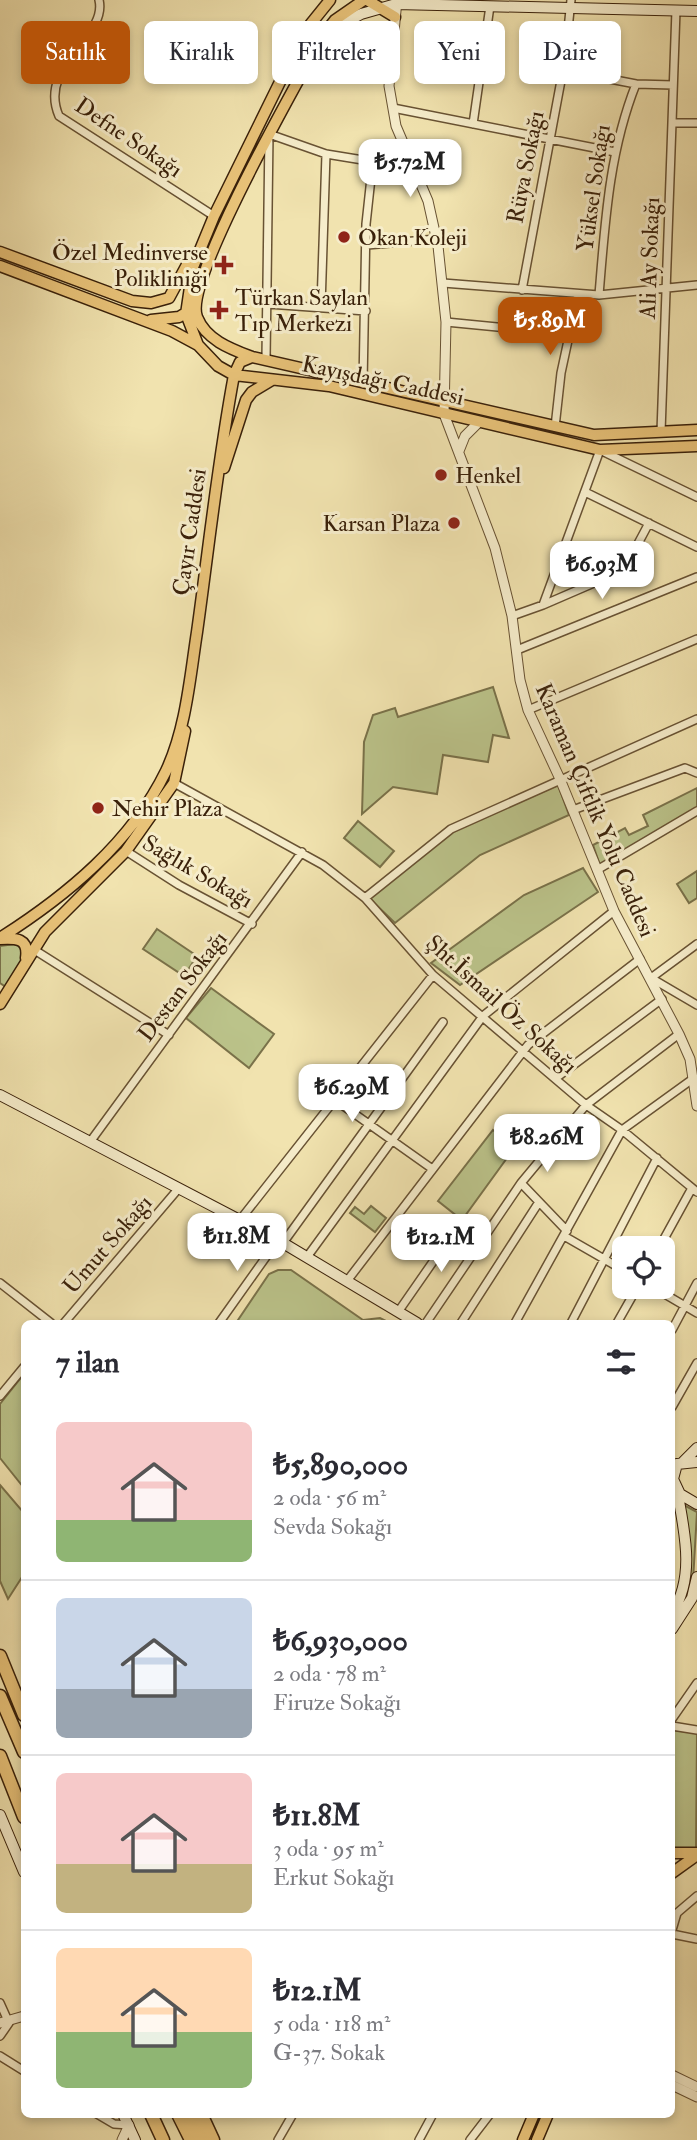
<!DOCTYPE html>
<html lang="tr">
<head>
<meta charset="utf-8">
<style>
  :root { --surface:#fff; --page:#f7f7f7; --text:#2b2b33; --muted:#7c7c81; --line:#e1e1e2; --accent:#b45309 }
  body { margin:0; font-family:"IM FELL Double Pica",serif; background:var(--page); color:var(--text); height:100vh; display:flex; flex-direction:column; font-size:26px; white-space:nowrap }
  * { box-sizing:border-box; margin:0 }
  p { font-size:23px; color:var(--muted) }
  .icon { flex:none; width:38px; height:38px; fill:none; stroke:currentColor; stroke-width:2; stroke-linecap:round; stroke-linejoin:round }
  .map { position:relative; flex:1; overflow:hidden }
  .drawer { position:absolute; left:21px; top:1320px; width:654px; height:798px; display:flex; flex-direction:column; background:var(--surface); border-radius:10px; box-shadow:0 4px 10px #0003 }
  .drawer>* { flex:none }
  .top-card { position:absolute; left:21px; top:21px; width:656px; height:63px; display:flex; gap:14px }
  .fabs { position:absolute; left:612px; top:1236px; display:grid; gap:14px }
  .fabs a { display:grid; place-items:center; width:63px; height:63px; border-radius:10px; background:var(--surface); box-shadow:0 4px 10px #0003; font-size:35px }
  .price { position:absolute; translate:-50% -60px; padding:0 16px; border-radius:14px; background:#fff; color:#222; font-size:23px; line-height:46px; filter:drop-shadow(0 2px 4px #0008) }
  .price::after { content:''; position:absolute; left:50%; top:42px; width:21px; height:16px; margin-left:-10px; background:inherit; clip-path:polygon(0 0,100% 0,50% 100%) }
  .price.current { background:var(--accent); color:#fff }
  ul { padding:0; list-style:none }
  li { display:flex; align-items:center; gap:21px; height:175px; padding:0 35px }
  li+li { border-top:2px solid var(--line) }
  li span { display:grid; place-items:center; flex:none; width:196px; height:140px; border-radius:10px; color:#555 }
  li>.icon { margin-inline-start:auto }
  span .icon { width:84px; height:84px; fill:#fffc; stroke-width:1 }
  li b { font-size:30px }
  h2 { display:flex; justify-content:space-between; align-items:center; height:84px; padding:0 35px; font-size:30px }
  .pill { padding:0 24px; border-radius:10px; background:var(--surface); box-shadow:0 4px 10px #0003; font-size:24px; line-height:63px }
  .pill.current { background:var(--accent); color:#fff }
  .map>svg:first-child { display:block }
  .green { fill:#bbc38a; stroke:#7a724a; stroke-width:2 }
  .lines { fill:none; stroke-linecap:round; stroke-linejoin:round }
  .minor-casing { stroke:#685233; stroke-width:10 }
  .tertiary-casing { stroke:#685233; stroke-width:11 }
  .secondary-casing { stroke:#3a210a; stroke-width:12 }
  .primary-casing { stroke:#3a210a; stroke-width:13 }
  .trunk-casing { stroke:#3a210a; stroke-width:15 }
  .minor { stroke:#f6edcb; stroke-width:7 }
  .tertiary { stroke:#f6edcb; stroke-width:9 }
  .secondary { stroke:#f6edcb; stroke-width:10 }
  .primary { stroke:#e8c278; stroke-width:10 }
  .trunk { stroke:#e8c278; stroke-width:12 }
  .poi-dot { fill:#8f2418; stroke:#f6edcb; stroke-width:2.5 }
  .labels { text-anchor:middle; stroke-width:6; stroke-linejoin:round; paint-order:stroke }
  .street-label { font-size:23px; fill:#3a210a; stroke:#f6edcb }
  .poi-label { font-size:23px; fill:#3a210a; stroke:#f6edcb; text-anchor:start }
</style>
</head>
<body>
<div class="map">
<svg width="697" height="2140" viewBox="0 0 697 2140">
  <rect width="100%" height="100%" fill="#f1e3af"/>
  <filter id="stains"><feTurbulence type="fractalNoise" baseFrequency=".00286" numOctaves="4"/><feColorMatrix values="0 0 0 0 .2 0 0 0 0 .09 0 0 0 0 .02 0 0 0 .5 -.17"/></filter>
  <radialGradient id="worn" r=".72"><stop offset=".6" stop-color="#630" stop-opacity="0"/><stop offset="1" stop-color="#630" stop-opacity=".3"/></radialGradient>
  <path class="green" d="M493,687L509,738L493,735L488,762L443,755L437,794L393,787L362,814L364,742L373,715L395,708L398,717Z
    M558,785L569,815L480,855L395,923L369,898L452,832Z
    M697,788V812L602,871L593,845L625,828L629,835L648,826L643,815Z
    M358,821L394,851L380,867L344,838Z
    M583,868L598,892L460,985L431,963L524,895Z
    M697,871V898L689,903L677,884Z
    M157,929L197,956L184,976L143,949Z
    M15,944L21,946L23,960L6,987L0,983V946Z
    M211,988L274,1034L249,1068L186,1018Z
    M493,1130L515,1147L462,1220L438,1201Z
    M355,1207L364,1214L371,1206L386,1218L375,1232L350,1213Z
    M278,1270H291L363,1320L380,1318L390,1323H236L269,1274Z
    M24,1374V1488L0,1458V1404Z
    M0,1485L24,1513V1574L8,1599L0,1581Z
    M682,1504L697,1512L693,1581H689L691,1566Z
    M672,1730L697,1733L696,1848H672Z"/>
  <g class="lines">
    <g class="minor-casing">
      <path id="minor" d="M99,0C108,37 37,65 59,116L214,216
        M563,70L636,84
        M393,108L615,152
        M673,123H697
        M473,124L490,6
        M367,245L437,239
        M443,283L599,295L697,285
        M522,290L565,59L571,0
        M599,295C605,223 609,152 636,84L673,85
        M268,304L366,311
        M321,306L326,154
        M446,322L569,334
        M266,359L269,134L326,154L369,161L407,155
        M363,384L366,224L371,178L369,161
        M555,427L561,373L578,294
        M661,432L676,10
        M585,492L697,547
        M543,605L624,570L649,523
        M512,616L543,605L600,450L697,497
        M517,650L697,577
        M528,710L697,639
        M174,783L323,865L365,898L433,975L586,1105L622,1130L697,1192
        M573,810L685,768L697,773
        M126,851L179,885L252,924
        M597,870L697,811
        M365,898L451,829L697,719
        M697,944L651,978L697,1005
        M33,949L169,1035
        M556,1078L662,999
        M335,1100L431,1168
        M90,1142L302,852
        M521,1183L567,1231
        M240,1220L433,975
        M564,1236L625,1271
        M283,1243L443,1022
        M659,1248L692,1188
        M307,1257L483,1016L614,911
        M347,1281L528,1045L640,959
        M0,1283L51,1323
        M651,1286L697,1313
        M398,1312L462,1220
        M64,1323L179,1188
        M219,1323L278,1240
        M426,1323L521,1183L586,1105L679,1034
        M461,1323L539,1202
        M515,1323L622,1130L694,1078
        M571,1323L657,1158
        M617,1323L638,1286
        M672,1330L697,1283
        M0,1396L24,1367
        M672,1407L697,1363
        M672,1719L697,1683
        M672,1726L697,1730
        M672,1930L677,1913L697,1896
        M672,1934L697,1939
        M0,2003L9,2023L0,2036
        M0,2056L24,2071
        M97,2114L114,2124L129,2125
        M278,2140L293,2114
        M419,2140L433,2114
        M470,2140L490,2114"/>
    </g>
    <g class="tertiary-casing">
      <path id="tertiary" d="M397,0L389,86L396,126L428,201L438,246L446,322L444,414L495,548L512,616L520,680L528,710L560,779L614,911L679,1034L690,1059L697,1106
        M459,451L465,436L479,422
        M0,2023L24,2016
        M672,2075L697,2087
        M672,2085L697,2097
        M122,2140L129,2125"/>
    </g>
    <g class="secondary-casing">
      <path id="secondary" d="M327,32L361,14L396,4L697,11
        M0,1095L278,1240L417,1323
        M683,1462L697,1448
        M697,1462L677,1464L673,1479L680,1494L697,1504
        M672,1613C696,1576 684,1530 677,1490
        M672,1629L692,1598L697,1577
        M0,1815L24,1872
        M123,2114L135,2140"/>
    </g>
    <g class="primary-casing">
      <path id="primary" d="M364,0L335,20L324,34C301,76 183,281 197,317C206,340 231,349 252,357L594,435L697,430
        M367,0L395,17
        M0,252L132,301L151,303L169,298L189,261
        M0,266L172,331L198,345L218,366L234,375L329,386L600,450L697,446
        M151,320L179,317L189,311
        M198,345L186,314L193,267L214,216L305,31L330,0
        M224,468L246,400L252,392L272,380
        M0,938C66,896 131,843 166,771C186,729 190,677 197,632C209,546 218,460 234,375L240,362L252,357
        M0,939C16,938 29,938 26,958
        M0,1004L45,932L126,851L174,783L185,731
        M672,1853H697
        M672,1873L697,1855
        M523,2140L534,2114
        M537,2140L548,2114"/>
    </g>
    <g class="trunk-casing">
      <path id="trunk" d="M0,1656L24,1715
        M0,1696L24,1752
        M0,1756L24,1817
        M151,2114L163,2140
        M178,2114L191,2140
        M189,2114L201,2140
        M201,2114L213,2140"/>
    </g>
    <use href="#minor" class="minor"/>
    <use href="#tertiary" class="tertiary"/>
    <use href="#secondary" class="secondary"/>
    <use href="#primary" class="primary"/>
    <use href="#trunk" class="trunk"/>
  </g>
  <g class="poi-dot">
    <circle cx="344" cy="237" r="7"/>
    <path d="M220.5 254.5h7v7h7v7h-7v7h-7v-7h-7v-7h7z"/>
    <path d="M215.5 299.5h7v7h7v7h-7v7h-7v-7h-7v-7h7z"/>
    <circle cx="441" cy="475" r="7"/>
    <circle cx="454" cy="523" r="7"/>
    <circle cx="98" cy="808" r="7"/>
  </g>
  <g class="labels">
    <g class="street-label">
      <text transform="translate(129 137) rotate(34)" y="8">Defne Sokağı</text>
      <text transform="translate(525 167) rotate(-79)" y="8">Rüya Sokağı</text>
      <text transform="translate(593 188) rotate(-82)" y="8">Yüksel Sokağı</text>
      <text transform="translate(649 258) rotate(-88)" y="8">Ali Ay Sokağı</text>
      <text transform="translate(383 380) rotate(12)" y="8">Kayışdağı Caddesi</text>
      <text transform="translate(189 532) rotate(-82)" y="8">Çayır Caddesi</text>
      <text transform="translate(596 810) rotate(67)" y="8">Karaman Çiftlik Yolu Caddesi</text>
      <text transform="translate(198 871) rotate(30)" y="8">Sağlık Sokağı</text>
      <text transform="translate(182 986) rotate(-53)" y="8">Destan Sokağı</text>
      <text transform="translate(502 1004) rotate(42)" y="8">Şht.İsmail Öz Sokağı</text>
      <text transform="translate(107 1244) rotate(-49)" y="8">Umut Sokağı</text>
    </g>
    <g class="poi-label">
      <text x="358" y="245">Okan Koleji</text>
      <text x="208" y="260" text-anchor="end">Özel Medinverse<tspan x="208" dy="26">Polikliniği</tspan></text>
      <text x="235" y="305">Türkan Saylan<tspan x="235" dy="26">Tıp Merkezi</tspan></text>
      <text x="455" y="483">Henkel</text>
      <text x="440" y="531" text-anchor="end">Karsan Plaza</text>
      <text x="112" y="816">Nehir Plaza</text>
    </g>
  </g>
  <rect width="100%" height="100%" filter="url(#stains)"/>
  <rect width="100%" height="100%" fill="url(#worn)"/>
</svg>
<div class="fabs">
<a><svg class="icon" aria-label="locate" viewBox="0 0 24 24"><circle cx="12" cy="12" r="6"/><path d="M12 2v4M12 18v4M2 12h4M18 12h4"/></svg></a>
</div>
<b class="price" style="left:410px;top:199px">₺5.72M</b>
<b class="price current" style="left:550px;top:357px">₺5.89M</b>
<b class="price" style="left:602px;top:601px">₺6.93M</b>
<b class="price" style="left:352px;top:1124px">₺6.29M</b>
<b class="price" style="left:547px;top:1174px">₺8.26M</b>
<b class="price" style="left:237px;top:1273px">₺11.8M</b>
<b class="price" style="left:441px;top:1274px">₺12.1M</b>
<div class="top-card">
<a class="pill current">Satılık</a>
<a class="pill">Kiralık</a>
<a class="pill">Filtreler</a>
<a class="pill">Yeni</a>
<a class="pill">Daire</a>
</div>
<section class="drawer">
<h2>7 ilan<svg class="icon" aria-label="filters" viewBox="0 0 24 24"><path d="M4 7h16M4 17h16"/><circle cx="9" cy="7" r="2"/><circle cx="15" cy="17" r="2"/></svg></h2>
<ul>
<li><span style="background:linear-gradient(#f6c9c9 70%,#8fb573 0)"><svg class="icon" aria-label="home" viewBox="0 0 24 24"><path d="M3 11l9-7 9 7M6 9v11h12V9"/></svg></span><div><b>₺5,890,000</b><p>2 oda · 56 m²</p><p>Sevda Sokağı</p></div></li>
<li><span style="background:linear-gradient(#c9d6e8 65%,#9aa5b1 0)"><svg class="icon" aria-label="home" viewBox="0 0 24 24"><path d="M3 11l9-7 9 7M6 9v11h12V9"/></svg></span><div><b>₺6,930,000</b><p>2 oda · 78 m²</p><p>Firuze Sokağı</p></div></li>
<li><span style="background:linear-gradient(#f6c9c9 65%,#c2b280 0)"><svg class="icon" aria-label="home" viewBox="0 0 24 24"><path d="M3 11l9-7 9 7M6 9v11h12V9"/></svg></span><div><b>₺11.8M</b><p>3 oda · 95 m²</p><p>Erkut Sokağı</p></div></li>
<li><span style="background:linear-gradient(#ffd9b3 60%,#8fb573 0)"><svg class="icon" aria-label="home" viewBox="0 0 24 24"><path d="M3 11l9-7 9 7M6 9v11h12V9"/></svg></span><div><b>₺12.1M</b><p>5 oda · 118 m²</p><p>G-37. Sokak</p></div></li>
</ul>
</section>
</div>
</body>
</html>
